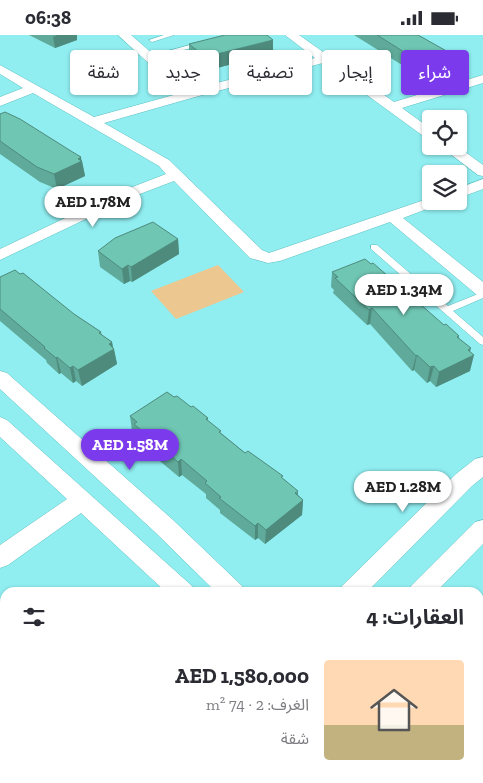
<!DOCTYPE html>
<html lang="ar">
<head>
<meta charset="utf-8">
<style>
  :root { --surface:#fff; --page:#f2f2f3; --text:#2b2b33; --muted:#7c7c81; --accent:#7c3aed }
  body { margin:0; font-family:"Zilla Slab","Noto Sans Arabic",serif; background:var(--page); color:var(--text); direction:rtl; height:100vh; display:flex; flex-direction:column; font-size:19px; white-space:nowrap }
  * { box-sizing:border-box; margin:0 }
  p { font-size:16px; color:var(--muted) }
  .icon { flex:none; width:28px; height:28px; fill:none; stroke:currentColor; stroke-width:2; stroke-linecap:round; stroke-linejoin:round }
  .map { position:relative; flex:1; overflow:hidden; direction:ltr }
  .sheet { position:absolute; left:0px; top:552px; width:484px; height:196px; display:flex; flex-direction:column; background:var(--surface); border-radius:15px 15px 0 0; box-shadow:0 1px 4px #0004; direction:rtl }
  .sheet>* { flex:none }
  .top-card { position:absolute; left:15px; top:15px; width:454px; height:45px; direction:rtl; display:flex; gap:10px }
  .buttons { position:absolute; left:422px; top:75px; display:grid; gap:10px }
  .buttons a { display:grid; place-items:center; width:45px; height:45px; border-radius:5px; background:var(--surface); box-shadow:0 1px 4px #0004; font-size:25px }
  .price { position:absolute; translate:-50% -42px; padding:0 11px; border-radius:18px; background:#fff; color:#222; font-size:16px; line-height:32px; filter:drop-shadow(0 1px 2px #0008) }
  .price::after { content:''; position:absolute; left:50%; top:30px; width:15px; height:11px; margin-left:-8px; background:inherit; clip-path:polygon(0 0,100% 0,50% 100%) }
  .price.current { background:var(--accent); color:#fff }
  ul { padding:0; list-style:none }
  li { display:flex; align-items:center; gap:15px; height:125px; padding:0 20px }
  li span { display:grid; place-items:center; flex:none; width:140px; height:100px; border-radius:5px; color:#555 }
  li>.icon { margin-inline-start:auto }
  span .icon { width:60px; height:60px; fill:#fffc; stroke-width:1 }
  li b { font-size:21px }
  h2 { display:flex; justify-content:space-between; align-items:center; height:60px; padding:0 20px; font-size:21px }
  .tag { padding:0 18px; border-radius:5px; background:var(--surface); box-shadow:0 1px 4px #0004; font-size:18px; line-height:45px }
  .tag.current { background:var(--accent); color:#fff }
  .status { display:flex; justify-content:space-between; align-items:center; height:35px; padding:0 25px; background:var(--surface); direction:ltr }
  .status svg { height:14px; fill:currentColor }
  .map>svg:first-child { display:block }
  .green { fill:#ecc78f }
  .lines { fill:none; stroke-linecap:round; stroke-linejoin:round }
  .service-casing { stroke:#5ebec0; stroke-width:1 }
  .minor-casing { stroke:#5ebec0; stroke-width:1 }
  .service { fill:#fff; fill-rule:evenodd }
  .minor { fill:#fff; fill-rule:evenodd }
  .wall { fill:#5faa9a }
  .shaded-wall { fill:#4e8b7d }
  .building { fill:#6fc6b3; stroke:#4e8b7d }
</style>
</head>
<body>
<div class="status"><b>06:38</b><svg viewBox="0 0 49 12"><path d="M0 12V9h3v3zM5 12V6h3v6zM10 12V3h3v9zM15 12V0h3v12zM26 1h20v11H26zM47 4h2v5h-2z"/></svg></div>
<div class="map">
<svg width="483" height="748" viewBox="0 0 483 748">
  <rect width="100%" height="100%" fill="#90eef1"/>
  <path class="green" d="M218,230L244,257L176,284L151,256Z"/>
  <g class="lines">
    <g class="service-casing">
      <path id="service" d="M164,0H174L152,7L149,5Z
        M201,7L203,8V10L149,24L146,22Z
        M371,210H377L448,271L483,257V263L453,276L483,302V310L480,309L371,214Z"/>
    </g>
    <g class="minor-casing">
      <path id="minor" d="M118,0H131L193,54L315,23L285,0H299L394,67L483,40V48L402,73L431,94V104L426,103L323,28L195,62L104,88L169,125L262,215L269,218L430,163L431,162V166H443L440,169L403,183L483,247V262L477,260L390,187L280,226L268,228L250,223L174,146L132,162L0,225V214L122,156L166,139L159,131L33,58L0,71V62L23,53L0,39V30L94,82L181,58Z
        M440,111H457L483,130V141L478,140Z
        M483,144V154L459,163V153Z
        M0,336L7,338L172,484L242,551L246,558H217L156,498L0,354Z
        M0,382L7,385L192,551L196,558H167L81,478L8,530L0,533V510L67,464L0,402Z
        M483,422V442L472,451L366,558H338L342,551L456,439L475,424Z
        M483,485V509L435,558H407L411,551L475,487Z
        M165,744H198L196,748H163Z
        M344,744H372L374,748H346Z
        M402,744H432L434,748H404Z"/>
    </g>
    <use href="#service" class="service"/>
    <use href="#minor" class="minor"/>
  </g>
  <path class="wall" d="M29,0H77V5L55,13Z
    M354,0H418L450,19L452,23L454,25L452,38L430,45L418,40Z
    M189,9L273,18L206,36L189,23Z
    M0,79L81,122L85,141L57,154L40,147L0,119Z
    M178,204L179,219L132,247L130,246L124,249L100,232L98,216Z
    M332,237L444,290L459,301V303L470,317V336L436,352L430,346L427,348L414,335L412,336L370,289L367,290L333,258L334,255L331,252Z
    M0,242L74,279L101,297L102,300L112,307L117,329L82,351L76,346L73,348L61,338L59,339L47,328L46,325L0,286Z
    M191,372L208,383V386L221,398L245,418L283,444L298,460L303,465L302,480L265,509L258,503L255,505L220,478V475L206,463V459L182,440L179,442L149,417L148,415L136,404V399L132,396L130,381Z
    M479,596L483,601V734L479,729Z"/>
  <path class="shaded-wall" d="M57,0H77V5L55,13L53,2Z
    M273,5V18L206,36L205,22Z
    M450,18L448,26L450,22L453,21L452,25H454L452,38L430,45L433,31Z
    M81,122V127L82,126L85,141L57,154L54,139Z
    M178,204L179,219L132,247L131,232Z
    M128,230L130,246L124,249L122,234Z
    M372,273L370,289L367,290L369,275Z
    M112,307L113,315L114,314L117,329L82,351L78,335Z
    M471,313L468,323L474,320L470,336L436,352L439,337L468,315Z
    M417,320L414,335L412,336L416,321Z
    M57,322L61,338L59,339L56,323Z
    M73,331L76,346L73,348L70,333Z
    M434,331L430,346L427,348L430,332Z
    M181,424L182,440L179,442L178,427Z
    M298,456L297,470L303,465L302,480L265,509L266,495Z
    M258,488V503L255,505V491Z"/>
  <path class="building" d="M225,0H267L273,5L205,22L189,9Z
    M377,0H418L450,18L448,19L453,21L450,22L454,25L433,31L420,27Z
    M5,77L20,84L71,116L81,122L78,124L82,126L54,139L37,132L0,106V79Z
    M153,187L178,204L131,232L128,230L122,234L98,216L115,203Z
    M365,224L371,229L373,228L444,290L446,289L459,301L457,302L471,313L468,315L474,320L439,337L434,331L430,332L417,320L416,321L372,273L369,275L335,243L338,242L332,237Z
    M15,235L20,239L23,238L74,279L101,297L99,298L112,307L109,309L114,314L78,335L73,331L70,333L57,322L56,323L44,313L45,312L0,274V242Z
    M167,357L174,362L177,361L191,372L193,371L208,383L206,384L221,396L219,397L245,418L248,416L283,441L281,442L298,456L295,458L303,465L266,495L258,488L255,491L219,463L221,462L205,448L207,446L181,424L178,427L147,402L148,401L134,389L137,387L130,381Z
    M479,596L483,601V709L479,703Z"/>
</svg>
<div class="buttons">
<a><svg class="icon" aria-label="locate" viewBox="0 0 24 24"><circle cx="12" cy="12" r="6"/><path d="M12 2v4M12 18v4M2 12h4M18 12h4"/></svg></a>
<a><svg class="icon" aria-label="layers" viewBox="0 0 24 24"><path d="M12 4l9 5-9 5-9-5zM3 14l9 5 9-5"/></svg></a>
</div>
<b class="price" style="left:93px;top:193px">AED 1.78M</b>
<b class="price" style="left:404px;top:281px">AED 1.34M</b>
<b class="price current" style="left:130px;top:436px">AED 1.58M</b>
<b class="price" style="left:403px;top:478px">AED 1.28M</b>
<div class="top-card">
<a class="tag current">شراء</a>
<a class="tag">إيجار</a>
<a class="tag">تصفية</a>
<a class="tag">جديد</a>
<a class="tag">شقة</a>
</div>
<section class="sheet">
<h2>العقارات: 4<svg class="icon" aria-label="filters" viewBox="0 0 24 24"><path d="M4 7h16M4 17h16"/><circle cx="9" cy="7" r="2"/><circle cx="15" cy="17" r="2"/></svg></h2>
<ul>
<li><span style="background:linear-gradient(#ffd9b3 65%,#c2b280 0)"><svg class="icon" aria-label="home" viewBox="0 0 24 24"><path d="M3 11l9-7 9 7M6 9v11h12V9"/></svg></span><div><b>AED 1,580,000</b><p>الغرف: 2 · 74 m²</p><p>شقة</p></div></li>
</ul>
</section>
</div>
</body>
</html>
